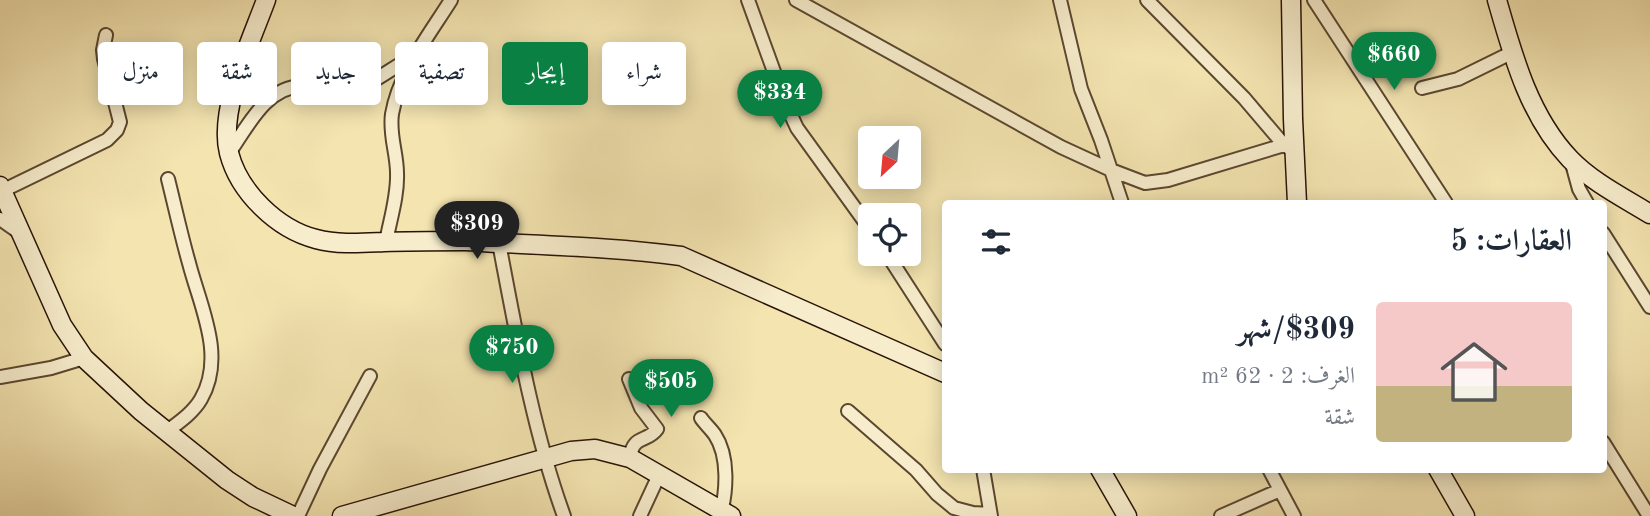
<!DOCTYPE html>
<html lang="ar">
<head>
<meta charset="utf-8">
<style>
  :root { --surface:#fff; --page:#f6f6f7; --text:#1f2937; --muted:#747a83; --line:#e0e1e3; --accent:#0b8043 }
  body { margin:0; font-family:"Old Standard TT",Amiri,serif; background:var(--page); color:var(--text); direction:rtl; height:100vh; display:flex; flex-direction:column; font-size:26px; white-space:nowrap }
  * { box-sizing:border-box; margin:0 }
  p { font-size:23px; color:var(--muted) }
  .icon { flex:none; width:38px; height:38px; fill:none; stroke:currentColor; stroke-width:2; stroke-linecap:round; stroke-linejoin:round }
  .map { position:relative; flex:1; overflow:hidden; direction:ltr }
  .panel { position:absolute; left:942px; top:200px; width:665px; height:273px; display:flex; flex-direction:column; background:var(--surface); border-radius:7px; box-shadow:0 4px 18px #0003; direction:rtl }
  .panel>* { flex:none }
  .banner { position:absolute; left:21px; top:42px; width:665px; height:63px; direction:rtl; display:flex; gap:14px }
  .needle { width:46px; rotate:206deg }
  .fabs { position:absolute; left:858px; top:126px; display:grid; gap:14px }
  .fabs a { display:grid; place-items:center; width:63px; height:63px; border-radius:7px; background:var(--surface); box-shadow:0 4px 18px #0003; font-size:35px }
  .price { position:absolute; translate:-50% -60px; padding:0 16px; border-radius:24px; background:var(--accent); color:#fff; font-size:23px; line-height:46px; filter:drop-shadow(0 2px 4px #0008) }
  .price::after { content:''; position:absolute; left:50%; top:42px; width:21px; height:16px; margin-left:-10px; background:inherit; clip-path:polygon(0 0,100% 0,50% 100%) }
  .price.selected { background:#222; color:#fff }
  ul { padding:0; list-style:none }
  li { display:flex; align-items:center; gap:21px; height:175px; padding:0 35px }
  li+li { border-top:2px solid var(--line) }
  li span { display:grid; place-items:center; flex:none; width:196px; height:140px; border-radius:7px; color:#555 }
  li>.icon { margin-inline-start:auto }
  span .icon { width:84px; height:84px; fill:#fffc; stroke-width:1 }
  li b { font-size:30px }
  h2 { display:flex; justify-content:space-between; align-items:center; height:84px; padding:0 35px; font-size:30px }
  .tag { padding:0 24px; border-radius:7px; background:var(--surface); box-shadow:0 4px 18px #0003; font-size:24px; line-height:63px }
  .tag.selected { background:var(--accent); color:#fff }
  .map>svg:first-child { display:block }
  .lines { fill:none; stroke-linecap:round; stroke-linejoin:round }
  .street-casing { stroke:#5b4730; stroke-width:16 }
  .secondary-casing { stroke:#281306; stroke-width:21 }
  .street { stroke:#f7edcc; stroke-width:12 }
  .secondary { stroke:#f7edcc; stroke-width:18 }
</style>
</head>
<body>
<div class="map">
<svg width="1650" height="516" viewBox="0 0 1650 516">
  <rect width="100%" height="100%" fill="#f3e4b0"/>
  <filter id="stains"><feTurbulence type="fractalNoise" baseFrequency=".00286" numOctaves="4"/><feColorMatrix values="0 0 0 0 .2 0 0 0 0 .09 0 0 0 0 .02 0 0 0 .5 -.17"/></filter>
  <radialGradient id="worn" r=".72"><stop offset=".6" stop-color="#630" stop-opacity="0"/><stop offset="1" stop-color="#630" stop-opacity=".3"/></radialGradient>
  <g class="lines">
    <g class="street-casing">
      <path id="street" d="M748,0L785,102L797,128L870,229
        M796,0L1061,147L1111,170L1145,183L1168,180L1284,145
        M1060,0L1081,89L1101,140L1122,203
        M1147,0L1244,98L1284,145L1291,149
        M1314,0L1446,203
        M1422,88L1458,79L1513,52
        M229,153C248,126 266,87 302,86C320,86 340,91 357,87C375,84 395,64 415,57
        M1571,160L1579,189L1587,203
        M2,191L107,140L117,130L120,122L104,59L103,50L106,35
        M0,219L20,233
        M1603,233L1650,307
        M386,242C390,220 398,196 397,173C397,153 389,135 392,114C399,73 429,35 451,0
        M499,243C516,332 533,431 564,516
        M887,254L945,344
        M0,377L51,368L84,358
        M629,379L641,408L657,429C647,443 633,434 630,458
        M848,411L916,470L937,494L954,508L973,513L990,514
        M701,418C705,424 711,429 715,435C729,456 727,492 720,516
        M166,432C178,423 193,413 201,399C226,356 200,306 189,263C181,235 175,207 168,179
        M1603,442L1649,516
        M983,469L991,516
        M1269,469L1294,516
        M298,516L320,469L370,376
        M640,516L659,475
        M1221,516L1280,490"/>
    </g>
    <g class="secondary-casing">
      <path id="secondary" d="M266,0C251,41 218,110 229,153C239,192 277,229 316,239C338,245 362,243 384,242C411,241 438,241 464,241C476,241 489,243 501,243C561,246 621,248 681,256L945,373
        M1291,0L1293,119L1297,203
        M1497,0C1513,56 1529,116 1570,159C1592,182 1624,198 1650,214
        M0,186L62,325L84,358L141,411L227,480L253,497L293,516
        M1100,469L1127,516
        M1438,469L1465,516
        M342,516L571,451L595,449L630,458L731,516"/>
    </g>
    <use href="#street" class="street"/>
    <use href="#secondary" class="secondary"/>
  </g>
  <rect width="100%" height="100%" filter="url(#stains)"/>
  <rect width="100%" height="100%" fill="url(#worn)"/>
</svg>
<div class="fabs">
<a><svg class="needle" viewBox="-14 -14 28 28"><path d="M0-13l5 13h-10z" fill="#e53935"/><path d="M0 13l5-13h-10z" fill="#747a83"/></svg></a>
<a><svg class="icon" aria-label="locate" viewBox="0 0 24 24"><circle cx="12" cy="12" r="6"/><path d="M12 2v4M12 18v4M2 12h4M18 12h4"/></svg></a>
</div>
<b class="price" style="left:1394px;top:92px">$660</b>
<b class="price" style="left:780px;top:130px">$334</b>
<b class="price selected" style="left:477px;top:261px">$309</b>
<b class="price" style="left:512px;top:385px">$750</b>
<b class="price" style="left:671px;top:419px">$505</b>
<div class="banner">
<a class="tag">شراء</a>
<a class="tag selected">إيجار</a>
<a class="tag">تصفية</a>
<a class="tag">جديد</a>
<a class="tag">شقة</a>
<a class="tag">منزل</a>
</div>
<section class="panel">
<h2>العقارات: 5<svg class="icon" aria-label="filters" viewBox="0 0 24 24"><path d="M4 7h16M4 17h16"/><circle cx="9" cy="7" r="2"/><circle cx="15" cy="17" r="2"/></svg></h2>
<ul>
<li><span style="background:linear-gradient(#f6c9c9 60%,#c2b280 0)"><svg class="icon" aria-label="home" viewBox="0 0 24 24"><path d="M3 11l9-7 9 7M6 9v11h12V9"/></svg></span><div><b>$309/شهر</b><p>الغرف: 2 · 62 m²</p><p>شقة</p></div></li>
</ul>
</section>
</div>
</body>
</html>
